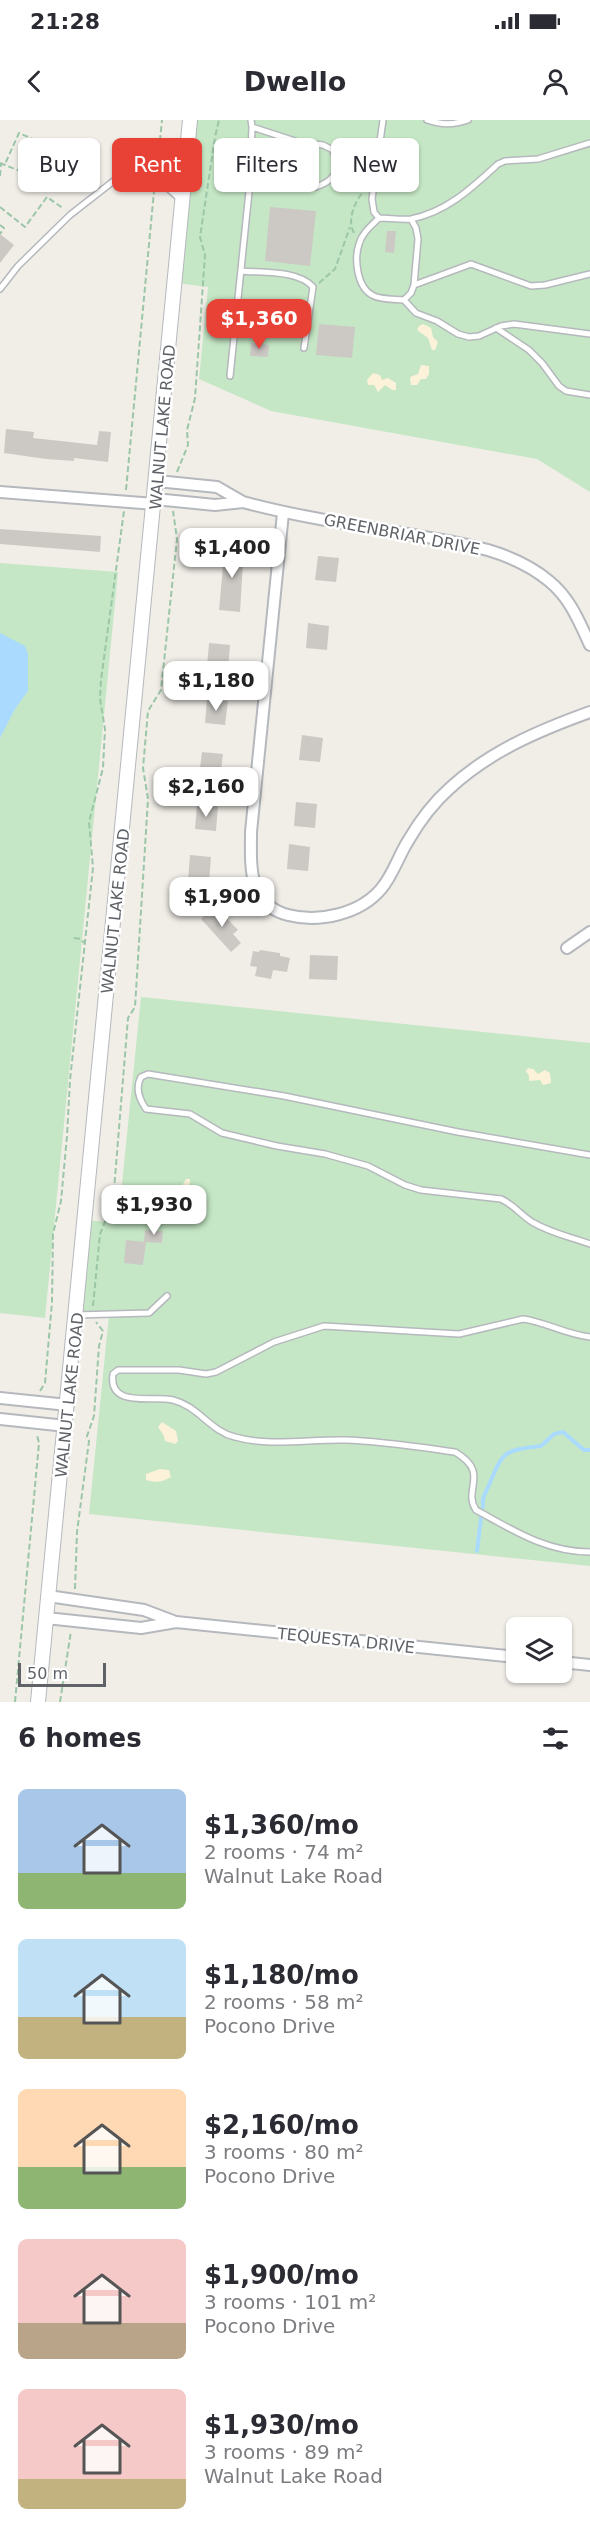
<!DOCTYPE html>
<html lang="en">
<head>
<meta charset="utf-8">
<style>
  :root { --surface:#fff; --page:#f2f2f3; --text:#2b2b33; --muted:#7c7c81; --accent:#e84136 }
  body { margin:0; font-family:"DejaVu Sans",sans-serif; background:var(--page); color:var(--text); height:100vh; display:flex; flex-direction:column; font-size:22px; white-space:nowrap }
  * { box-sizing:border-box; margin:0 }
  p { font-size:20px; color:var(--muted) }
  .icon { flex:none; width:33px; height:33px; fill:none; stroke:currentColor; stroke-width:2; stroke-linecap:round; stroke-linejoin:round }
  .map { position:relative; height:1582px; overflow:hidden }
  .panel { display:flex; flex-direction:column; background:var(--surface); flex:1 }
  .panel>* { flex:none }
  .guide { position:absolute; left:18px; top:18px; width:555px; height:54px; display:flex; gap:12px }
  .tools { position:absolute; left:506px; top:1497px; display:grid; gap:12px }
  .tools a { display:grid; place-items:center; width:66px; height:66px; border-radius:9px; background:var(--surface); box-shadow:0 2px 4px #0004; font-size:30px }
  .scale { position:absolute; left:18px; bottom:15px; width:88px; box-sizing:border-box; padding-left:6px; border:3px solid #5f6368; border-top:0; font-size:16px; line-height:21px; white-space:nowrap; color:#5f6368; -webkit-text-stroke:4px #fff; paint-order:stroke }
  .price { position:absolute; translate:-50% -51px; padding:0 14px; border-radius:12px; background:#fff; color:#222; font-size:20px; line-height:39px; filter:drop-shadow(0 2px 3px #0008) }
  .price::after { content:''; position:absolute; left:50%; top:36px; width:18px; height:14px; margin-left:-9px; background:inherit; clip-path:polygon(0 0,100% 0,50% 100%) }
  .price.active { background:var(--accent); color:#fff }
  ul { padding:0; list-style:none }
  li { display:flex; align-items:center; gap:18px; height:150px; padding:0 18px }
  li span { display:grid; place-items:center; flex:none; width:168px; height:120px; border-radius:9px; color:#555 }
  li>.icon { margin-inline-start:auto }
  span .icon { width:72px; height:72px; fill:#fffc; stroke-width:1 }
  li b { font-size:26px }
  h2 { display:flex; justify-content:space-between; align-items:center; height:72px; padding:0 18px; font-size:26px }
  .tag { padding:0 21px; border-radius:9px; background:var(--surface); box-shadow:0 2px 4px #0004; font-size:21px; line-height:54px }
  .tag.active { background:var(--accent); color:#fff }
  .status { display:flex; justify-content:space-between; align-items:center; height:42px; padding:0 30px; background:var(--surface); direction:ltr }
  .status svg { height:16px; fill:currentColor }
  header { display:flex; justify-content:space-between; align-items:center; height:78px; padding:0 18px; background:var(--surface); font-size:27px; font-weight:600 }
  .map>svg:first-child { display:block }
  .green { fill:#c5e7c5 }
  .sand { fill:#fbf2d9 }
  .water { fill:#aadbfe }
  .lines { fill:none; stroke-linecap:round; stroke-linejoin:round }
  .stream { stroke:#aadbfe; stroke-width:4 }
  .building { fill:#ccc9c5 }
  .service-casing { stroke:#b5b8bc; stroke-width:8 }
  .minor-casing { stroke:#b5b8bc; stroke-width:14 }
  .tertiary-casing { stroke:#b5b8bc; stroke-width:16 }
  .path { stroke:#9cc6a8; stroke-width:2; stroke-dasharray:6 3; stroke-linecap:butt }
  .service { stroke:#fff; stroke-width:5 }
  .minor { stroke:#fff; stroke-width:10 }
  .tertiary { stroke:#fff; stroke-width:14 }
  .labels { text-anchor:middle; stroke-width:5; stroke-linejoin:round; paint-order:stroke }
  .street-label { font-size:16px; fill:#5f6368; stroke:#fff }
</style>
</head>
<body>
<div class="status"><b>21:28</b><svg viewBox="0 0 49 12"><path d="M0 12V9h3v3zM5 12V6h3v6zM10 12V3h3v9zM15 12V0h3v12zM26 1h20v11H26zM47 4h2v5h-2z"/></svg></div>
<header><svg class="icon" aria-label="back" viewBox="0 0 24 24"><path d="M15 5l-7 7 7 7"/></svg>Dwello<svg class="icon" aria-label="person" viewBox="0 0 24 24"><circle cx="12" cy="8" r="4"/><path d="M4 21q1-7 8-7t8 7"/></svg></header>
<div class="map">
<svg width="590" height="1582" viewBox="0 0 590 1582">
  <rect width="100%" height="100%" fill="#f1eee8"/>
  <path class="green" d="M192,0H590V372L537,339L271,291L199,259L208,167L177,163Z
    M0,443L118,452L45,1198L0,1193Z
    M141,877L590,923V1446L89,1394L109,1195L78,1191L87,1100L118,1103Z"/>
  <path class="sand" d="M423,204L431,208L433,217L438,222L435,230H432L428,218L417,210L419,206Z
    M421,245L429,246V254L426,259H421L417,265H411L410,257L418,254Z
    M373,253L380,255L382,260L388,258L396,263V270H392L385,265L378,272L374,265H368L367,260Z
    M528,948L533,949L538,954L545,950L550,953L551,963L543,965L540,960L529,961V956L526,951Z
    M186,1059H190L189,1083L184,1084C176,1077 181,1067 186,1059Z
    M162,1302L176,1311L178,1321L175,1324L165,1321L164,1316L158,1307Z
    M160,1349L169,1350L171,1357C163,1362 156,1363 146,1360V1354Z"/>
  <path class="water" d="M0,513L25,526L28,534V571L15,589L0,618Z"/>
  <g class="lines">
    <path class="stream" d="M483,1387C482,1377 485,1374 489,1365C504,1329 504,1331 541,1326L554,1314L563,1312L584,1330H590
      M477,1431L481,1398"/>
  </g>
  <path class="building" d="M270,87L316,91L310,146L265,141Z
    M387,111H396L394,133L385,132Z
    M0,114L14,125L0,143Z
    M319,204L355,207L352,238L316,235Z
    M251,223L269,225L268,237L250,236Z
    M6,309L34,312L33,318L97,325L99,311L111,312L108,342L74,338V341L46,339L4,333Z
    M0,409L101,416L100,432L0,424Z
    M225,424L244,426L240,492L219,490Z
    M318,436L339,438L336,462L315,460Z
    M308,503L329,506L327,530L306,528Z
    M209,523L230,525L228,550L207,547Z
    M207,579L228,581L225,605L205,603Z
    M302,615L323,618L320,642L299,640Z
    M202,632L223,634L220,658L199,656Z
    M296,682L317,684L315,708L294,706Z
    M197,684L218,686L216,711L195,709Z
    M289,724L310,727L308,751L287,749Z
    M190,735L211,737L209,762L188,760Z
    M215,786L238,810L233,814L241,823L231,832L201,799Z
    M260,830L280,833V836L290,838L287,852L273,850L271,859L255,856L257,847L250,846L253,831L259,832Z
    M310,835L338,836L337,860L309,859Z
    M145,1110L163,1111L162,1123L144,1122Z
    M126,1120L146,1122L143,1145L124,1143Z"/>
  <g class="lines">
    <g class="service-casing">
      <path id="service" d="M383,0L372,79L374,92L379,98C389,98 401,100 411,99C447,92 473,67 498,44L505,41L538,39L590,23
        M427,0C442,5 453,5 468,0
        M121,57L163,64L181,80
        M250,62L252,7
        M379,98C371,106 362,113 359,124C354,139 357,167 372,175C380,180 395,179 404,180L416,193L437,201L458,214L469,217L479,216L501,206L514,204L590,214
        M241,151C263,153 298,150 313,167L304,228
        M414,165L471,144L531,166L545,165L590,154
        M0,169L18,146L70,95L129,49C150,37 162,44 184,25
        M404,180L411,173L414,165L418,119L416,108L411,99
        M496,208L529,230L542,243L559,266L566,271L590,275
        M230,256L250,62L316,67C327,63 333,59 338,48L333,30L323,25L298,22L252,7L251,0
        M590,1035L458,1012L284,976L148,954L141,957C135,968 139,979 146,989L190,994L222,1013L277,1026L325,1034L368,1046L405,1065L421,1070L501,1079C514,1085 521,1095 532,1102C553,1114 568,1116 590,1124
        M76,1195L149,1193L167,1176
        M590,1217C564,1214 546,1202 523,1199L459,1214L324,1206L274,1222L216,1252L206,1254L179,1250H118L113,1254C108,1289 153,1275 173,1280C198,1286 210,1311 235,1317C271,1327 309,1319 345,1320C381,1321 419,1327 455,1332C491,1353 462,1369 476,1390C513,1410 546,1432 590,1432"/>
    </g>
    <g class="minor-casing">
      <path id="minor" d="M0,372L155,384
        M155,379L215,385L243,382L217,367L157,361
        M243,382C291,395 341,403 390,411C444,421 506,425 549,461C570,478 579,501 590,525
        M283,393L251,712C251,746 247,784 288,795C319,803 360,794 381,769C393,755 398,737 408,721C419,702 433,683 450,668C490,631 540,610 590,592
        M567,828L590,812
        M0,1278L68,1285
        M0,1299L66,1306
        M48,1476L144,1490L173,1501
        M46,1498L141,1508L176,1502L516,1537
        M561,1542L590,1545"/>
    </g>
    <g class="tertiary-casing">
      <path id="tertiary" d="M38,1582L190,0"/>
    </g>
    <path class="path" d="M159,30L162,0
      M0,43L37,58L51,27L19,13L5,44
      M0,56L1,43
      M0,87L25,107L47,77L64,89
      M0,105L4,108L0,114
      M354,113C347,100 354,83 363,72
      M319,163L335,149L350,107
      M177,352L188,325L187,310L195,278L205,135L200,117L215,17L219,0
      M126,370L154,71
      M74,818L81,819L84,823
      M93,1186L100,1114L113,1082L128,898L135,887L148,679L143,648L148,591L161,570L177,419L173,391
      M40,1271L45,1263L52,1182L53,1114L61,1081L67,1016L70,960L93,748L89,702L103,648L105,609L100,579L101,560L124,391
      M75,1469L77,1412L89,1321L87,1316L94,1296L99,1226L103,1211L96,1202
      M15,1582L39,1323L37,1315
      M60,1582L71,1511"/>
    <use href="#service" class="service"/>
    <use href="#minor" class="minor"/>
    <use href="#tertiary" class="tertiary"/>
  </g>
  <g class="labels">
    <g class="street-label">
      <text transform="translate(162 307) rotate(-85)" y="6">WALNUT LAKE ROAD</text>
      <text transform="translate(402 414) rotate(11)" y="6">GREENBRIAR DRIVE</text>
      <text transform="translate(115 791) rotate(-84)" y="6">WALNUT LAKE ROAD</text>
      <text transform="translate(69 1275) rotate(-84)" y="6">WALNUT LAKE ROAD</text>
      <text transform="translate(346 1520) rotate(6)" y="6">TEQUESTA DRIVE</text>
    </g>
  </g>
</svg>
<div class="tools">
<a><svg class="icon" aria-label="layers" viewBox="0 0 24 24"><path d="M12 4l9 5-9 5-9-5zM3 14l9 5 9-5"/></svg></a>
</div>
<div class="scale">50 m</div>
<b class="price active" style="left:259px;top:230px">$1,360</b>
<b class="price" style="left:232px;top:459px">$1,400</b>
<b class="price" style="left:216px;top:592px">$1,180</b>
<b class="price" style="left:206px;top:698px">$2,160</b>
<b class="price" style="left:222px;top:808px">$1,900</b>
<b class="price" style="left:154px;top:1116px">$1,930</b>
<div class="guide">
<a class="tag">Buy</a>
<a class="tag active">Rent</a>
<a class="tag">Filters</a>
<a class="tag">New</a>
</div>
</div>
<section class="panel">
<h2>6 homes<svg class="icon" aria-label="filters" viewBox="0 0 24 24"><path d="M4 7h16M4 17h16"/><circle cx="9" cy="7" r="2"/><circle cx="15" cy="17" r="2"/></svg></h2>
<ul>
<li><span style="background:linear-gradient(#a9c7e8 70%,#8fb573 0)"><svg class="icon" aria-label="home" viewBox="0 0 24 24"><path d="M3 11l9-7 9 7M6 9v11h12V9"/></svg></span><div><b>$1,360/mo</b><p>2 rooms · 74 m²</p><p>Walnut Lake Road</p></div></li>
<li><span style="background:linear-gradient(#bfe0f5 65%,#c2b280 0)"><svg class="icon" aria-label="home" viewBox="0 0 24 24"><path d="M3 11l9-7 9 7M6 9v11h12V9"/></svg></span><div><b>$1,180/mo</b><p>2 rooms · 58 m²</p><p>Pocono Drive</p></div></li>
<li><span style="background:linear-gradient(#ffd9b3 65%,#8fb573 0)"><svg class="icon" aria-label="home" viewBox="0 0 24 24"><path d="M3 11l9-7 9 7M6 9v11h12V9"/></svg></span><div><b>$2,160/mo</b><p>3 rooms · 80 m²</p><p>Pocono Drive</p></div></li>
<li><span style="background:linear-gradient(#f6c9c9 70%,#b9a48a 0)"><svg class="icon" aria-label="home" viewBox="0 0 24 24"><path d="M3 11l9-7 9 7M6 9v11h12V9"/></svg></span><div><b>$1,900/mo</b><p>3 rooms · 101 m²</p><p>Pocono Drive</p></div></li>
<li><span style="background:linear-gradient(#f6c9c9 75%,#c2b280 0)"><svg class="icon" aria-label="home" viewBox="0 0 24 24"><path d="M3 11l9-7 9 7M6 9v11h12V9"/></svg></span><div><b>$1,930/mo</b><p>3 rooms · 89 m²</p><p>Walnut Lake Road</p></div></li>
</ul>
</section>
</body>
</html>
